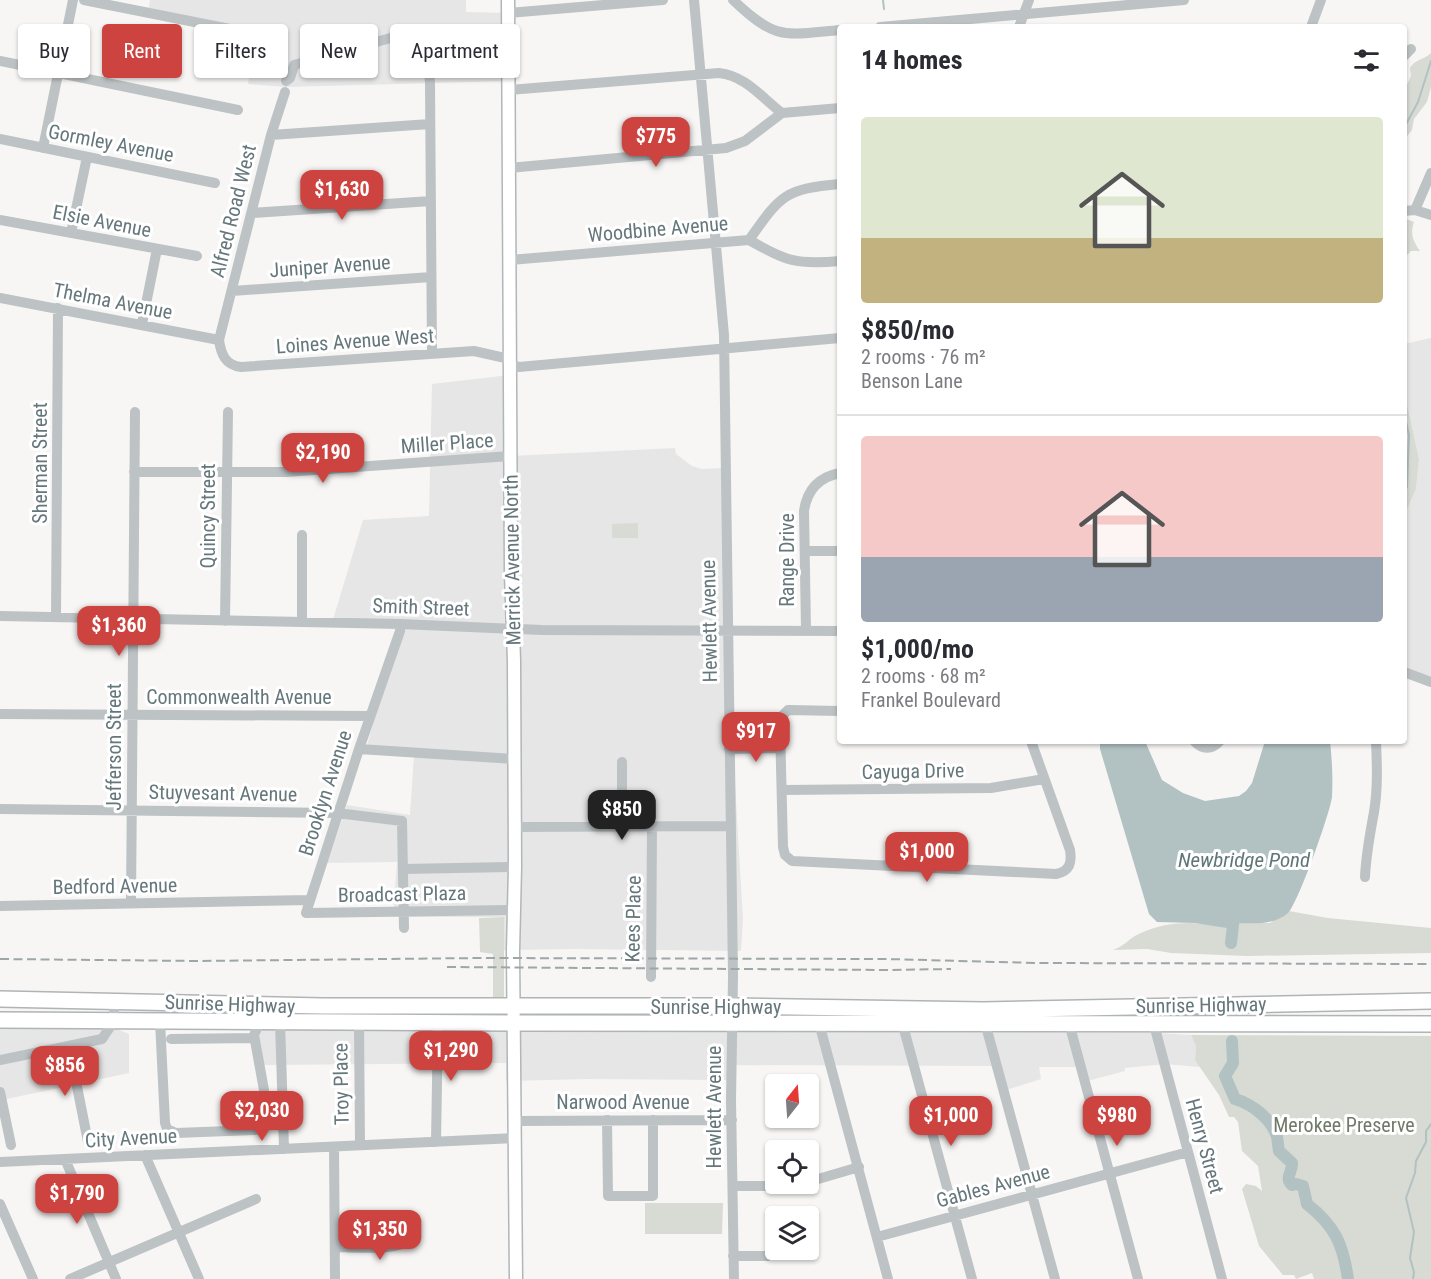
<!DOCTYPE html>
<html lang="en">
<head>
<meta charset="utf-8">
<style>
  :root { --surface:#fff; --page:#f2f2f3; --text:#2b2b33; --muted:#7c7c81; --line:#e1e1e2; --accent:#cd433f }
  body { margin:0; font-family:"Roboto Condensed",sans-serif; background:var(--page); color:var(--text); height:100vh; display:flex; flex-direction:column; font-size:22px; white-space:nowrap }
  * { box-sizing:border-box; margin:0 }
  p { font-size:20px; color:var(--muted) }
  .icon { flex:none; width:33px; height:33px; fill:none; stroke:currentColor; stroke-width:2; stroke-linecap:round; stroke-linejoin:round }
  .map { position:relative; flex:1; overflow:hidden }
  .details { position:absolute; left:837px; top:24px; width:570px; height:720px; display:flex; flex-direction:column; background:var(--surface); border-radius:6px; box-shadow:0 2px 4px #0004 }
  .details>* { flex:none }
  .top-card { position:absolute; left:18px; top:24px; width:570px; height:54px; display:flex; gap:12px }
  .needle { width:39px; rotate:17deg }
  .fabs { position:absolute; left:765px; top:1074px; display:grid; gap:12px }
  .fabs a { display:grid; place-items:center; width:54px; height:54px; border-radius:6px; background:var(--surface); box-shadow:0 2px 4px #0004; font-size:30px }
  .price { position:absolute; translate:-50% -51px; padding:0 14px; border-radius:12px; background:var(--accent); color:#fff; font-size:20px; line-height:39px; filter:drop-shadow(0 2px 3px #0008) }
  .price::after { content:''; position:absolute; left:50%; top:36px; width:18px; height:14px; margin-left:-9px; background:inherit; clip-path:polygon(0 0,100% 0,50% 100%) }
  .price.active { background:#222; color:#fff }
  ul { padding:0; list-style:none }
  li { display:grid; align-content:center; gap:12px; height:318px; padding:0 24px }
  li+li { border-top:2px solid var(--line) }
  li span { display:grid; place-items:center; height:186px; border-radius:6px; color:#555 }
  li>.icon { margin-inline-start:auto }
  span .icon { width:108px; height:108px; fill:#fffc; stroke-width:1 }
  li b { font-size:26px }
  h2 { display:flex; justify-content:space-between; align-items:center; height:72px; padding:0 24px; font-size:26px }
  .pill { padding:0 21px; border-radius:6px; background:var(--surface); box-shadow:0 2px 4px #0004; font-size:21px; line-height:54px }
  .pill.active { background:var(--accent); color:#fff }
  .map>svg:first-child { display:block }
  .built { fill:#e5e6e5 }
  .green { fill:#d8dbd4 }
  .water { fill:#b2c1c2 }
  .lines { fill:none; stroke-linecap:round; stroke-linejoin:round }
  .stream { stroke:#b2c1c2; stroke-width:2 }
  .river { stroke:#b2c1c2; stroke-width:12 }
  .major-casing { stroke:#b1b6b8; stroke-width:15 }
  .highway-casing { stroke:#afb4b6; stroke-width:18 }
  .minor { stroke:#bdc2c4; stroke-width:10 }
  .major { stroke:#fff; stroke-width:12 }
  .highway { stroke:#fff; stroke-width:15 }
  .rail { stroke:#9da6a8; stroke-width:2; stroke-dasharray:9 4.5; stroke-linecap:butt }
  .labels { text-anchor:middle; stroke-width:6; stroke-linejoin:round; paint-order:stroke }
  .street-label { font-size:20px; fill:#66777c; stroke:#fff }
  .park-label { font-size:20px; fill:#6f7a68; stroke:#fff }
  .water-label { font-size:21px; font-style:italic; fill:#607677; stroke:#fff }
</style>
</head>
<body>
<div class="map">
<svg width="1431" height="1279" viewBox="0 0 1431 1279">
  <rect width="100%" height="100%" fill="#f7f6f5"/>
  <path class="built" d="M150,0H466V12L508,13L509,81L286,87L248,84L255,34L148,13Z
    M1431,338V681L1404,670V517L1416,489L1419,459L1404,390V344Z
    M510,375L511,456L675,448L676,454L692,466L702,469L724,468L726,630L743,919L741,951L574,949L504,950L503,917H393L397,862L327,863L347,805L410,815L414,755L365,753L400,625L332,623L363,520L429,516L432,384Z
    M0,1022L103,1023L129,1034V1073L2,1100L0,1088Z
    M259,1029L1156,1033L1191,1035L1196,1046L1195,1060L1200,1067L1165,1064L1125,1068V1071L1084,1082L1080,1067H1039L1041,1079L1003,1091L995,1066L731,1065L730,1080L586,1079L506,1081V1063L260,1065Z"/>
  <path class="green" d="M1431,53V87L1427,102L1414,119L1412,130L1404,140V91L1411,76L1410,68C1415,59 1424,60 1431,53Z
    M1404,218L1414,222C1410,234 1413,241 1420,251H1411L1406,256L1407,266L1404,274Z
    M1404,390L1419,459L1416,489L1404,517Z
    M638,523V538H612V524Z
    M1289,911L1328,918L1431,928V953L1247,956L1171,953L1147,949L1113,950C1125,946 1130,937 1141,933C1169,920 1203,921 1232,929L1234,923H1270Z
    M504,917V998H493V954L480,952L479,918Z
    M1191,1035L1431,1036V1279H1314L1312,1273L1296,1279L1294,1275H1283L1259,1246L1242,1189L1246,1184L1256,1186L1262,1191L1258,1166L1242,1151L1238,1122L1234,1117H1229L1219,1095L1195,1060L1196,1046Z
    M645,1203H723L722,1234H645Z"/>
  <path class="water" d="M1100,741H1145L1162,780L1183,793L1205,801L1239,796L1246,791L1252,783L1265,741H1330C1332,759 1333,778 1332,797C1330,813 1298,904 1288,913C1273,926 1253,923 1234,923L1233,929L1195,923L1157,922L1149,914L1100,749Z"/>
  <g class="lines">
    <path class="stream" d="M883,0L884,9
      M1404,128L1418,102L1431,61
      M1404,413L1409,435L1407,487L1404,493
      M1413,1279L1414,1272L1410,1258L1414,1232L1406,1198L1415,1173L1416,1161L1426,1142V1131L1431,1124"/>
    <path class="river" d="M1231,943L1234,916
      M1232,1041L1233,1063L1225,1076L1235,1099C1252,1104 1272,1119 1277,1137C1278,1141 1278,1147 1279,1151L1292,1163C1293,1171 1284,1178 1292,1185L1296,1184L1303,1186L1307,1204C1335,1226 1343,1244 1348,1279"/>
    <g class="major-casing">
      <path id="major" d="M508,0L511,573L514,661L515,867L513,951L516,1279"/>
    </g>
    <g class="highway-casing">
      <path id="highway" d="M0,999L322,1006H733L983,1010L1431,1001
        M0,1020L514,1023L1431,1024"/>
    </g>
    <path class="minor" d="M84,0L255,34
      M694,0L724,335L733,976L731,1100L734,1279
      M733,0C776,41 784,35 840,30
      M508,13L663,0
      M880,27L1184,0
      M1019,27L1029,0
      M1311,27L1321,0
      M425,36L424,62L429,68L430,83L432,354
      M1404,56L1411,49
      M0,61L238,110
      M286,81L290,78L294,65L394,37L425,36L508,42
      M509,90L719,73C746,76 761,97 782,113L840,108
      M285,92L271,135L219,340C221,354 225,365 241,367L474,351L510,359
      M271,135L430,124
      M0,139L215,183
      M43,148L73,0
      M509,168L726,148L745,141L782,113
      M1415,210L1431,173
      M1404,211L1415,210L1431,215
      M252,213L431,201
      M0,220L197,256
      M71,233L87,157
      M749,240C781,195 784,189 840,184
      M510,260L749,240C787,261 795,265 840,261
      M232,291L431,277
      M0,298L219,340
      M142,324L157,249
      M510,365L519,367L840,338
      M134,472H286L511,456
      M805,551H840
      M0,616L400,624L542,630L840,631
      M56,617L58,308
      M225,621L228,412
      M302,622V535
      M400,624V631L359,749L306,913L513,910
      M806,631L804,511C807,490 819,477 840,473
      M1404,672L1431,682
      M840,711L788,710L782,716L780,726L783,847L785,855L792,861L1056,874C1070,871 1072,863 1070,850L1031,741
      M0,714L370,716
      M1194,741C1202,750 1212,750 1220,741
      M359,749L514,759
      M729,749L781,748
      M622,762V826
      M782,790L991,788L1044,779
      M0,809L337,813L402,821L404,928
      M515,827L730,826
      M403,869L515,867
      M1365,877C1366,854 1370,834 1374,812C1378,788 1377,764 1376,741
      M131,903L135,412
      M0,906L309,900
      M651,977L652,826
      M1149,1006L1222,1279
      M984,1019L1055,1279
      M160,1021L165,1123L167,1129L176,1133L255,1130L258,1128L264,1090L254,1035L260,1022
      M280,1022L284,1149
      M902,1022L972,1279
      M359,1023L360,1145
      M819,1023L888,1279
      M1069,1023L1138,1279
      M171,1039L254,1038
      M69,1046L88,1142
      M0,1060L102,1039L114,1021V1000
      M0,1092L11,1145
      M607,1120L608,1196H653V1120
      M515,1121L732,1120
      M436,1142L438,1022
      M334,1147L335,1279
      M145,1155L199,1279
      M65,1159L116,1279
      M0,1162L515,1138
      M808,1182L859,1167
      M733,1186H782L801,1184
      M0,1204L33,1279
      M877,1237L1188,1152
      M335,1247C358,1247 396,1252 414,1238
      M733,1256H768
      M70,1279L256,1199"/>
    <use href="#major" class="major"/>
    <use href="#highway" class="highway"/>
    <path class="rail" d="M0,959L197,961L480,958L886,959L1036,963L1431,964
      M447,967L886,970L951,969"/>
  </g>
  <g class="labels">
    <g class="street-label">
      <text transform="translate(111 143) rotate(11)" y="7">Gormley Avenue</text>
      <text transform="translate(233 211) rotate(-76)" y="7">Alfred Road West</text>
      <text transform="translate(102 221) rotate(11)" y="7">Elsie Avenue</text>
      <text transform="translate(658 229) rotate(-5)" y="7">Woodbine Avenue</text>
      <text transform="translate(330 266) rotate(-4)" y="7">Juniper Avenue</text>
      <text transform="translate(113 301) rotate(11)" y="7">Thelma Avenue</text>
      <text transform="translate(355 341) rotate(-4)" y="7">Loines Avenue West</text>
      <text transform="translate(447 443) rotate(-4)" y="7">Miller Place</text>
      <text transform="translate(40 463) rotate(-90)" y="7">Sherman Street</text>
      <text transform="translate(208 516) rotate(-90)" y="7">Quincy Street</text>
      <text transform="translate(512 560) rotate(-91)" y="7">Merrick Avenue North</text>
      <text transform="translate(787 560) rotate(-90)" y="7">Range Drive</text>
      <text transform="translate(421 607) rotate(2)" y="7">Smith Street</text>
      <text transform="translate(709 621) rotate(-91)" y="7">Hewlett Avenue</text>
      <text x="239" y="704">Commonwealth Avenue</text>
      <text transform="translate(114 747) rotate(-90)" y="7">Jefferson Street</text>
      <text transform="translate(913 771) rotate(-1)" y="7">Cayuga Drive</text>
      <text transform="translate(223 793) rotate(1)" y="7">Stuyvesant Avenue</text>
      <text transform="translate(325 793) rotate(-72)" y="7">Brooklyn Avenue</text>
      <text transform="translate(115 886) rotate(-1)" y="7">Bedford Avenue</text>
      <text transform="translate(402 894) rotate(-1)" y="7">Broadcast Plaza</text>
      <text transform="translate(633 919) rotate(-89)" y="7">Kees Place</text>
      <text transform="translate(230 1004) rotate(2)" y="7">Sunrise Highway</text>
      <text transform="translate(1201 1005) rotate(-1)" y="7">Sunrise Highway</text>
      <text x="716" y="1014">Sunrise Highway</text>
      <text transform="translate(341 1084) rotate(-91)" y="7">Troy Place</text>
      <text x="623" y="1109">Narwood Avenue</text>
      <text transform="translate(714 1107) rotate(-90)" y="7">Hewlett Avenue</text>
      <text transform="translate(131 1138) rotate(-3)" y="7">City Avenue</text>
      <text transform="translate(1205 1146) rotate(75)" y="7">Henry Street</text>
      <text transform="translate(993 1186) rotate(-15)" y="7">Gables Avenue</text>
    </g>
    <g class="park-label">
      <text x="1344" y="1132">Merokee Preserve</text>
    </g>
    <g class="water-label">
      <text x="1244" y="867">Newbridge Pond</text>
    </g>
  </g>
</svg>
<div class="fabs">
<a><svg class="needle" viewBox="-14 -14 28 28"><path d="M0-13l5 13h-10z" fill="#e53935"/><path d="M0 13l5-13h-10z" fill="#7c7c81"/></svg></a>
<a><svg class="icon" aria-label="locate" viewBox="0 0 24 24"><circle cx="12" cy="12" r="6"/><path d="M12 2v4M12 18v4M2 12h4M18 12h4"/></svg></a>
<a><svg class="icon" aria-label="layers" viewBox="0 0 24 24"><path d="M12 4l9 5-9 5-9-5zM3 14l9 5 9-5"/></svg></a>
</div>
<b class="price" style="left:656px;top:168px">$775</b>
<b class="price" style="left:342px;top:221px">$1,630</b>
<b class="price" style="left:323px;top:484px">$2,190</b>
<b class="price" style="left:119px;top:657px">$1,360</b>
<b class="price" style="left:756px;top:763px">$917</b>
<b class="price active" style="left:622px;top:841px">$850</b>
<b class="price" style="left:927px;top:883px">$1,000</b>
<b class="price" style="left:451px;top:1082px">$1,290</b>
<b class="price" style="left:65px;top:1097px">$856</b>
<b class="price" style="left:262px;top:1142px">$2,030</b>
<b class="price" style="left:951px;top:1147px">$1,000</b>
<b class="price" style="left:1117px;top:1147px">$980</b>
<b class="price" style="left:77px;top:1225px">$1,790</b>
<b class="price" style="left:380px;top:1261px">$1,350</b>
<div class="top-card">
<a class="pill">Buy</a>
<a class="pill active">Rent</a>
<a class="pill">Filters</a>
<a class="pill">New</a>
<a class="pill">Apartment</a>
</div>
<section class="details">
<h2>14 homes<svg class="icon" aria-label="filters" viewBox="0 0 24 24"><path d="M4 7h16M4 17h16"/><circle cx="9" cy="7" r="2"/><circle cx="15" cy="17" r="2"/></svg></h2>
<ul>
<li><span style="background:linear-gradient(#dfe7d0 65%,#c2b280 0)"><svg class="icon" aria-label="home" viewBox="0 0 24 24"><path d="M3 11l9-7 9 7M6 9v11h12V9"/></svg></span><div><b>$850/mo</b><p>2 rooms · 76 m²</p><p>Benson Lane</p></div></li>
<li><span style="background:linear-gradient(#f6c9c9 65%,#9aa5b1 0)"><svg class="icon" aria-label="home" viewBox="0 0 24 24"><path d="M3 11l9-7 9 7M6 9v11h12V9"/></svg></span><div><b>$1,000/mo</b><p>2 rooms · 68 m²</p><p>Frankel Boulevard</p></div></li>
</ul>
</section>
</div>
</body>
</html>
